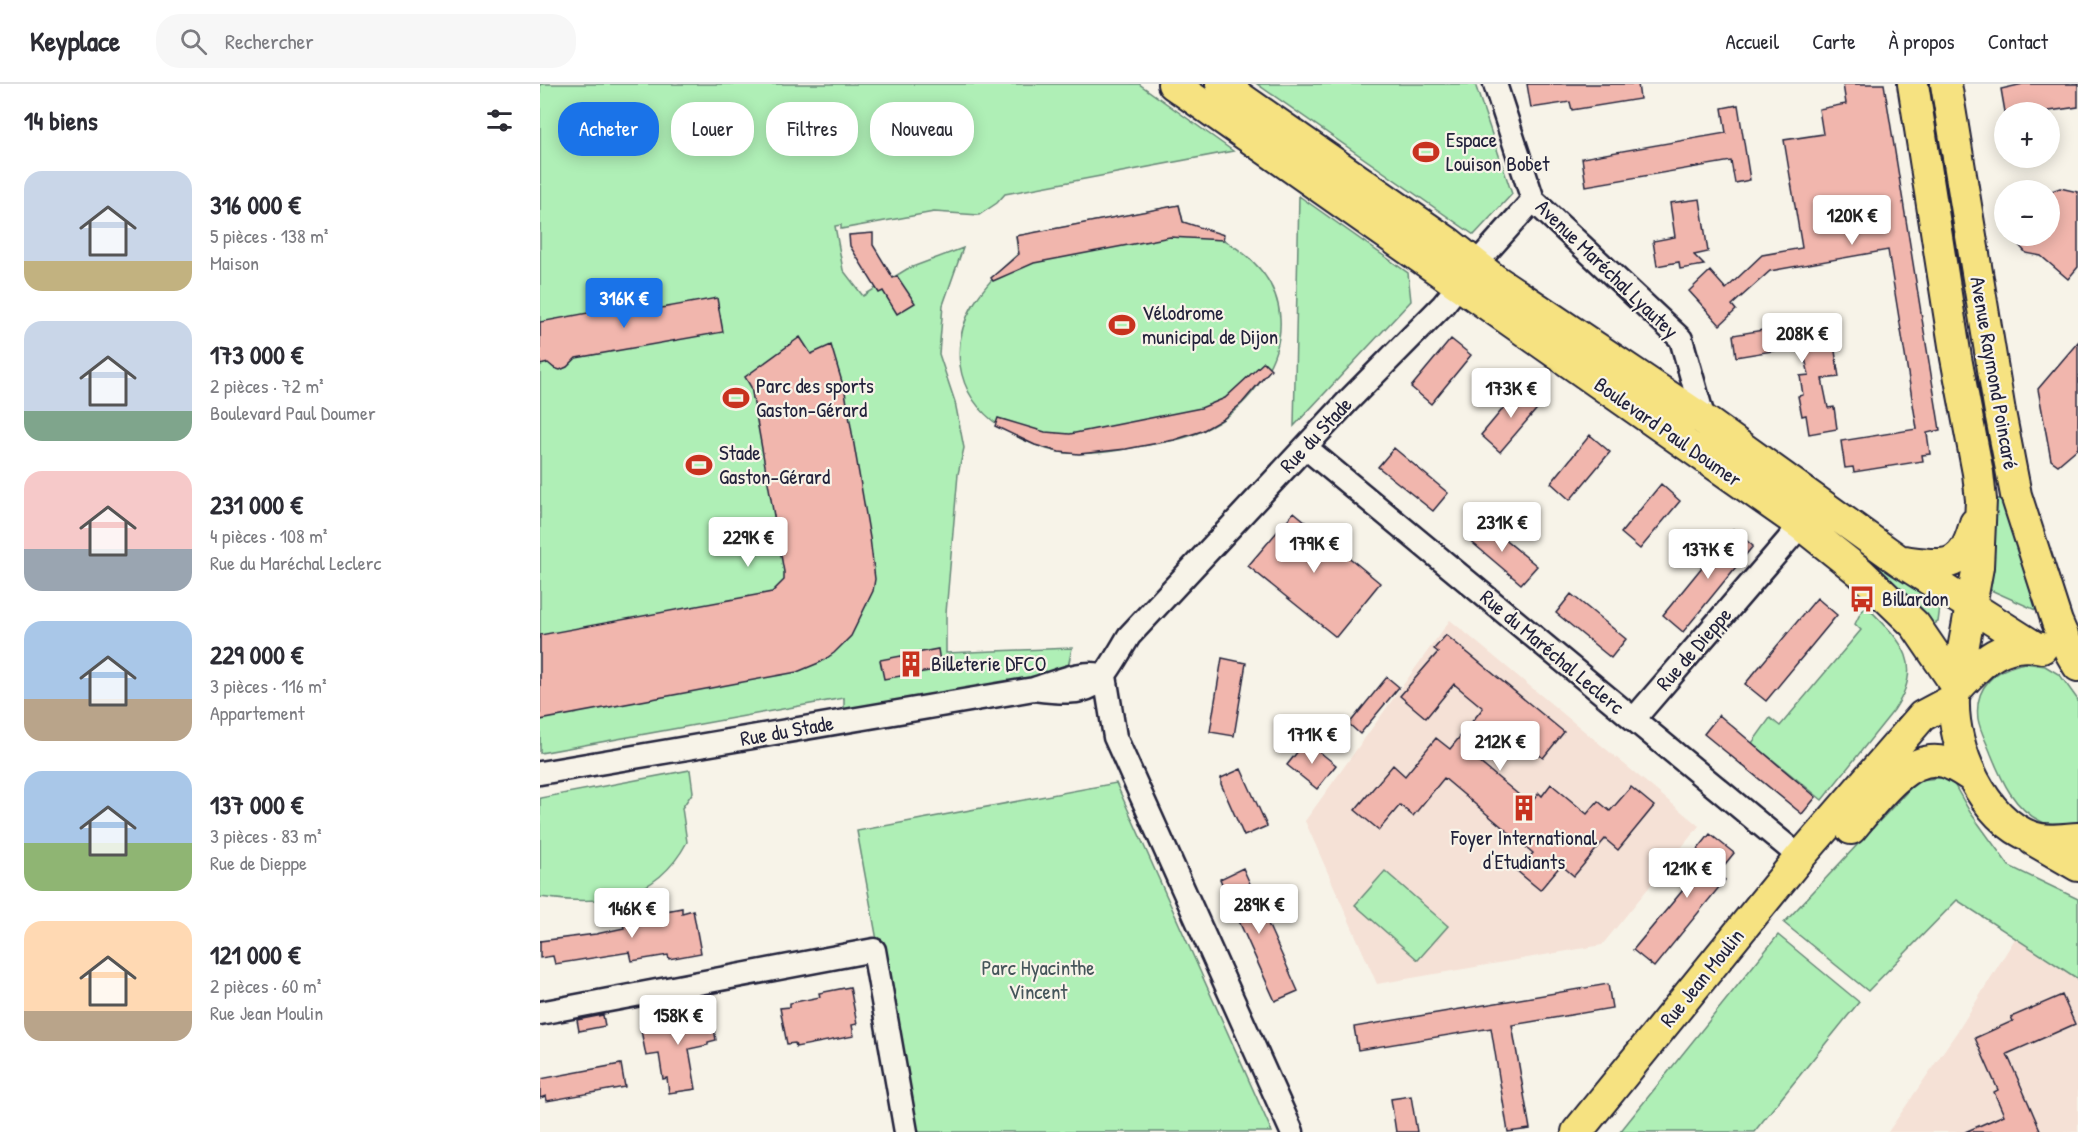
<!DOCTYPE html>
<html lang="fr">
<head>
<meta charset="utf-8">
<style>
  :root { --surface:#fff; --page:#f7f7f7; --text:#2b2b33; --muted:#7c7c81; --line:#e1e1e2; --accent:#1a73e8 }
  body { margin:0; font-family:"Patrick Hand",sans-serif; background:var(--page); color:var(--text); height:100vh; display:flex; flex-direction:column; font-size:22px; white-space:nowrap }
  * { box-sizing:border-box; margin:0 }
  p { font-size:20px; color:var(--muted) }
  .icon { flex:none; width:33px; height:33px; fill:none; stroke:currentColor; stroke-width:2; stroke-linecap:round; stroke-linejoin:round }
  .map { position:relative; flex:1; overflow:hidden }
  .details { display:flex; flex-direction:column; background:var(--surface); width:540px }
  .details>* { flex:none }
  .guide { position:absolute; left:18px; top:18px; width:570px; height:54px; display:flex; gap:12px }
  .tools { position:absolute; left:1454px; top:18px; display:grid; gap:12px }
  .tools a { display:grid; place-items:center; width:66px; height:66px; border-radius:50%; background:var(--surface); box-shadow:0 3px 15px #0003; font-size:30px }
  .price { position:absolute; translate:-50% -51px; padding:0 14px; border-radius:6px; background:#fff; color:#222; font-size:20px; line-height:39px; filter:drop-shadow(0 2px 3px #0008) }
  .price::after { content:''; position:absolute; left:50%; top:36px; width:18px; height:14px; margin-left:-9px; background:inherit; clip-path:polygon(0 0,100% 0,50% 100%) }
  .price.on { background:var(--accent); color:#fff }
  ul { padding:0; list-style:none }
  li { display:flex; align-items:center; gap:18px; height:150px; padding:0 24px }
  li span { display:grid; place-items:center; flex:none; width:168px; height:120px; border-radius:18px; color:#555 }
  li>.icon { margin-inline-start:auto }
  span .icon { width:72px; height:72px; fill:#fffc; stroke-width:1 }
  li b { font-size:26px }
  h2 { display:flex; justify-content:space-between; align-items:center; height:72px; padding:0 24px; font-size:26px }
  .tag { padding:0 21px; border-radius:24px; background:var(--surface); box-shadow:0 3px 15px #0003; font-size:21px; line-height:54px }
  .tag.on { background:var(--accent); color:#fff }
  header { display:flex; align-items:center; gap:36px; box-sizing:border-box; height:84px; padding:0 30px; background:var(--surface); border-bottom:2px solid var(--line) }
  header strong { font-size:28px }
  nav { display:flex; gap:33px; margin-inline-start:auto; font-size:21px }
  .search { width:420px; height:54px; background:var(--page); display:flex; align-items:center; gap:15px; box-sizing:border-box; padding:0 21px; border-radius:24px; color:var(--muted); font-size:22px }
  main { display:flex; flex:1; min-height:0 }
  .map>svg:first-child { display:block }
  .built { fill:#f5e1d6 }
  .green { fill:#afefb6; stroke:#688878; stroke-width:1.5 }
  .building { fill:#f1b6ad; stroke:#22223b; stroke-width:1.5 }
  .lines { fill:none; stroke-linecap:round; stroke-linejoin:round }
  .minor-casing { stroke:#22223b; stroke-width:27 }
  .major-casing { stroke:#22223b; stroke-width:34 }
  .minor { stroke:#f7f3e8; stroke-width:22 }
  .major { stroke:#f6e281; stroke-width:30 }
  .labels { text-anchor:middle; stroke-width:4.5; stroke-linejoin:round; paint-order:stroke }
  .poi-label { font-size:21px; fill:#22223b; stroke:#f7f3e8; text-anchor:start }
  .street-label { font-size:21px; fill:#22223b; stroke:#f7f3e8 }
  .park-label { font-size:21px; fill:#45555a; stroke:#f7f3e8 }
</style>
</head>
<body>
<header>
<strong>Keyplace</strong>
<div class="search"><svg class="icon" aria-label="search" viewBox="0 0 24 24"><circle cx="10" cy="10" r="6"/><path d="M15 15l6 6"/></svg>Rechercher</div>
<nav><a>Accueil</a><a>Carte</a><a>À propos</a><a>Contact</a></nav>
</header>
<main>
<section class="details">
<h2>14 biens<svg class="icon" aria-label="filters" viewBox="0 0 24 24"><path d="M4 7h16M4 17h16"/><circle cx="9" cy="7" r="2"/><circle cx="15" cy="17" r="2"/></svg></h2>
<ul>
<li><span style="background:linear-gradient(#c9d6e8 75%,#c2b280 0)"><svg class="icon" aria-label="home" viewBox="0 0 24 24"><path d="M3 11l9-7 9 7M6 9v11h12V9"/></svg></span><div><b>316 000 €</b><p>5 pièces · 138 m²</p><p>Maison</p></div></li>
<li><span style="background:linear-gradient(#c9d6e8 75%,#7fa58c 0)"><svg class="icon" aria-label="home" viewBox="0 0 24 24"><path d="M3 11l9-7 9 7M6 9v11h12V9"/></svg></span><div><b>173 000 €</b><p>2 pièces · 72 m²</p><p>Boulevard Paul Doumer</p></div></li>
<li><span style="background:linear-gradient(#f6c9c9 65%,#9aa5b1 0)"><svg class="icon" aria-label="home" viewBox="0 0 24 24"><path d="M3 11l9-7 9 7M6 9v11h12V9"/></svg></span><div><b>231 000 €</b><p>4 pièces · 108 m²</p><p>Rue du Maréchal Leclerc</p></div></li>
<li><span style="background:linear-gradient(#a9c7e8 65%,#b9a48a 0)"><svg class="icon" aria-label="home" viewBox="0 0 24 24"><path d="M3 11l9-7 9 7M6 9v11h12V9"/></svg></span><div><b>229 000 €</b><p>3 pièces · 116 m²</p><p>Appartement</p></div></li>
<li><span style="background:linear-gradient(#a9c7e8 60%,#8fb573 0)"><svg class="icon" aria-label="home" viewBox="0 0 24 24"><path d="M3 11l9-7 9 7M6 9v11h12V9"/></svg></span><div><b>137 000 €</b><p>3 pièces · 83 m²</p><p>Rue de Dieppe</p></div></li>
<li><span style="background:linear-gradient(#ffd9b3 75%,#b9a48a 0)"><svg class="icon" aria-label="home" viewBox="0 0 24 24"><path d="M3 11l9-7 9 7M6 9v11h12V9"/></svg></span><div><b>121 000 €</b><p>2 pièces · 60 m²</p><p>Rue Jean Moulin</p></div></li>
</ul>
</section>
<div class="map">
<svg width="1538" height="1048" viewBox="0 0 1538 1048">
  <rect width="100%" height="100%" fill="#f7f3e8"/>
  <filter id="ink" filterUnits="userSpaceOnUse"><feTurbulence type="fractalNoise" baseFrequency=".0167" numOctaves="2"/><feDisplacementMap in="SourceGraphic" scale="12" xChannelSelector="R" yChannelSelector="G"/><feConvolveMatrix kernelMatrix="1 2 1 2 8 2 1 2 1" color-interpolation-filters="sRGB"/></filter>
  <g filter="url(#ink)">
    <path class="built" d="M910,536L1159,742L1062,861L837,900L765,737Z
      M1484,840L1538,889V1048H1348L1421,942Z"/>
    <path class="green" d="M0,0H599L693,67L465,110L457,119L439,131L394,128L301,145V141L295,142L303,186L323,212L367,185L423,164L403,221L399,270L415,318L424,364L418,390L406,529V569L532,564L527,588L434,608L304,626V614L0,669Z
      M717,0H935L972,110L934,151Z
      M759,112L868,189L871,217L754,342Z
      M639,121L643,138C687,153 737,182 740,234C743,281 704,329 662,347C641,357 618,359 596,363C571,368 545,372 519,368C498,364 479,355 461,343C439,328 424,309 420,281C414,234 445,199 478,170L476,152Z
      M1468,410L1500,528L1444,503L1451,419Z
      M1284,433L1401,515L1398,538L1394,540L1390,538L1354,499L1280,440Z
      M1327,523C1361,557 1386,579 1354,626L1282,716L1212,659L1230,634L1240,642L1321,546L1315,540L1321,528Z
      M1485,579L1505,582L1520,591L1538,616V739C1527,741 1512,743 1502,738C1474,725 1462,697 1451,670C1447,659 1440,647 1438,635C1434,602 1455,585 1485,579Z
      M150,686L153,708L142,724L147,758C115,818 61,822 0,813V714Z
      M1410,693L1430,728L1469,782L1538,815V895L1417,816L1328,907L1244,839L1378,696Z
      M576,699L732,1048H372L317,747Z
      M845,787L908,842L878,876L815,821Z
      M1238,851L1319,918L1214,1048H1080Z"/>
    <path class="building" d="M987,0H1098L1100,15L1032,26L1030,18L991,24Z
      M1303,0H1344L1400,346L1387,349L1390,370L1382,371L1383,377L1314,388L1313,383L1305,384L1301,357L1377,345L1348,166L1230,187L1192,221L1196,226L1180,241L1149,207L1170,187L1186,205L1222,171L1262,164L1244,56L1283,50L1279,25L1306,20Z
      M1483,0H1538V23L1502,28H1465L1461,5Z
      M1198,21L1210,96L1195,99L1191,77L1046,102L1042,74L1186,49L1182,24Z
      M1520,104L1538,108V183L1528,195L1501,172L1486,169L1471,152H1509V108Z
      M1160,115L1168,168L1154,171L1164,181L1140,185L1139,178L1117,182L1113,157L1135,153L1130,119Z
      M639,121L643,138L684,151L683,156L630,153L494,179L453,197L451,194L479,170L476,152Z
      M333,149V161L353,194L357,192L375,219L357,230L343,207L339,209L310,162L309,151Z
      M102,209L105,227L177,214L183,248L36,274L27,283L20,286L14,284L8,279L0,281V238L64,226L62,216Z
      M1290,235L1299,293L1282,295L1288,324L1294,323L1297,345L1269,350L1266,331L1262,332L1258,312L1263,311L1260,292L1269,291L1262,262L1196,273L1193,251Z
      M260,253L271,270L291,261L305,308L330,454L335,495L333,507L311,552L294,569L281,578L257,588L0,636V551L232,508L244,496V488L211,303L205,293Z
      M911,255L931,271L891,320L871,303Z
      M1538,258V364L1518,381L1511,376L1498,305Z
      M724,278L731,285L702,319L683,335L662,347L634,356L586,365L539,370L519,368L495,361L455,342L458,334L505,348L530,350L661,324L685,314Z
      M981,303L1001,320L960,368L941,351Z
      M1050,351L1070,368L1030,416L1011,399Z
      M854,364L908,409L893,427L838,383Z
      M1121,400L1140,417L1100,465L1081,449Z
      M754,428L840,499L796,553L708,482Z
      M943,437L997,482L981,500L928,455Z
      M1193,445L1213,462L1143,548L1123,531Z
      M1031,510L1086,555L1071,574L1016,529Z
      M1277,514L1297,531L1226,617L1205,600Z
      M906,551L1024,648L1003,674L967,644L939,678L990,720L999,709L1002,712L1011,700L1047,730L1058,717L1070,727L1091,703L1114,722L1078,766L1065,755L1034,792L1021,781L1000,806L977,787L993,769L904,694L873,732L860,721L839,746L815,726L853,681L865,692L896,654L910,665L943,624L914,600L886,634L860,612L898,568L894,565Z
      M398,565L401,585L344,595L340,576Z
      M682,574L706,579L694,652L670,648Z
      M847,593L859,603L820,650L809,640Z
      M1179,631L1276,713L1262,730L1164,650Z
      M766,657L796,681L777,705L747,681Z
      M701,685L727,742L704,752L681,700V694Z
      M1170,750L1194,769L1177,790L1185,796L1114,883L1093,866L1148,800L1137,791Z
      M703,784L758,907L735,917L680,795Z
      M142,824V829L153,826L161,869L129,875L128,871L92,877L90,868L15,880L13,872L0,874V857L56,850L84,844L82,835Z
      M1068,900L1072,924L972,941L990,1045L968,1048L951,944L818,966L814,943Z
      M310,903L317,940L312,941L314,952L256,963L255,959L247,960L240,924L250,923V919L280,913L279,909Z
      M1522,911L1535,940L1467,970L1501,1048H1425L1464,1031L1454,1008L1458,1006L1435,954L1473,937L1471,933Z
      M171,928L176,956L168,958V961L149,965L156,1005L129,1009L127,994L123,995L119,970L106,972L100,941L124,937L123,934Z
      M63,931L65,942L39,947L37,936Z
      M81,980L85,1003L7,1017L6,1012L0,1014V995Z
      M871,1012L877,1048H856L851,1015Z"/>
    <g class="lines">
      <g class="minor-casing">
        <path id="minor" d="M955,0L993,116L1141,255L1164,336
          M765,363L1260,773
          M565,592L575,653L752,1048
          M494,605C557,613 558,604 589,552L808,317L903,221L936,180L993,116
          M1094,635L1261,441
          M0,689L494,605C517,598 542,585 565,592
          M0,929L334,866L366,1048"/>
      </g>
      <g class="major-casing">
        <path id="major" d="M633,0L1261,441L1320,488L1375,541L1418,604
          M681,0L909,159L954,195L1164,336L1360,477L1495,563
          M1373,0L1416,274L1438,389L1441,416L1438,483L1414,615C1412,664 1443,735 1492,753C1507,758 1522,755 1538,754
          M1406,0L1460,328L1476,411L1517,538L1531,570L1538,582
          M1363,477C1405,482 1423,487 1435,439
          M1418,604C1443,577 1462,556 1502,564
          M1311,745C1332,721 1367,668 1404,678C1414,681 1424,688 1432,693
          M1493,756L1538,782
          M1037,1048L1260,773L1382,632L1414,615"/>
      </g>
      <use href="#minor" class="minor"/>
      <use href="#major" class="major"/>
    </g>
  </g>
  <defs>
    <g id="stadium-bare" transform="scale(2.07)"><path d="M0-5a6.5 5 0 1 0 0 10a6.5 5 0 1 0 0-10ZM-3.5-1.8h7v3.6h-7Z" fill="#c8321e" stroke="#f7f3e8" stroke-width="2.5" paint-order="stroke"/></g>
    <g id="bus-bare" transform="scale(2.07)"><path d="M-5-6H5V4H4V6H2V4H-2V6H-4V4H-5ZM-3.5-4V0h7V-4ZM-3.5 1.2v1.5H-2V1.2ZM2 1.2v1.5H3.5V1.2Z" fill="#c8321e" stroke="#f7f3e8" stroke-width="2.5" paint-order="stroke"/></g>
    <g id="building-bare" transform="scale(2.07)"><path d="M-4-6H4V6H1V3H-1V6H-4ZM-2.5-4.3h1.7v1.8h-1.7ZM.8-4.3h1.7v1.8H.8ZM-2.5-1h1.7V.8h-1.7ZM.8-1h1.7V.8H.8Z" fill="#c8321e" stroke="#f7f3e8" stroke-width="2.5" paint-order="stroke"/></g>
  </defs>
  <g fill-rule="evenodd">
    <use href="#stadium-bare" x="886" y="68"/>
    <use href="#stadium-bare" x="582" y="241"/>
    <use href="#stadium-bare" x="196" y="314"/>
    <use href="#stadium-bare" x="159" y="381"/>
    <use href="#bus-bare" x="1322" y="515"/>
    <use href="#building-bare" x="371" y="580"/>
    <use href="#building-bare" x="984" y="724"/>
  </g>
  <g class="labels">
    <g class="poi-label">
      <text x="906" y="63">Espace<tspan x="906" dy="24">Louison Bobet</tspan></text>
      <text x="602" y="236">Vélodrome<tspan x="602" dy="24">municipal de Dijon</tspan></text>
      <text x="216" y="309">Parc des sports<tspan x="216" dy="24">Gaston-Gérard</tspan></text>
      <text x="179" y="376">Stade<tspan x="179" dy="24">Gaston-Gérard</tspan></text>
      <text x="1342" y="522">Billardon</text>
      <text x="391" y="587">Billeterie DFCO</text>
      <text x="984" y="761" text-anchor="middle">Foyer International<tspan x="984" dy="24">d'Etudiants</tspan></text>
    </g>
    <g class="street-label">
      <text transform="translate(1067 185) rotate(44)" y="7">Avenue Maréchal Lyautey</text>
      <text transform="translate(1454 289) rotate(80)" y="7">Avenue Raymond Poincaré</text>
      <text transform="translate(1128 348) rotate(35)" y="7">Boulevard Paul Doumer</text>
      <text transform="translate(776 351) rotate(-47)" y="7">Rue du Stade</text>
      <text transform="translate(1154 565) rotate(-49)" y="7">Rue de Dieppe</text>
      <text transform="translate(1012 568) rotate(40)" y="7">Rue du Maréchal Leclerc</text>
      <text transform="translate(247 647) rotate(-10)" y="7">Rue du Stade</text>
      <text transform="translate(1162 894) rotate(-51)" y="7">Rue Jean Moulin</text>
    </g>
    <g class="park-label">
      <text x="498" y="891">Parc Hyacinthe<tspan x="498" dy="24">Vincent</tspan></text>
    </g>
  </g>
</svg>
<div class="tools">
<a>+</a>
<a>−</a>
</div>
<b class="price" style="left:1312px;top:162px">120K €</b>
<b class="price on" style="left:84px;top:245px">316K €</b>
<b class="price" style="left:1262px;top:280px">208K €</b>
<b class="price" style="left:971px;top:335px">173K €</b>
<b class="price" style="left:962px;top:469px">231K €</b>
<b class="price" style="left:208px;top:484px">229K €</b>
<b class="price" style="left:774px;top:490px">179K €</b>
<b class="price" style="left:1168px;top:496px">137K €</b>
<b class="price" style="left:772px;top:681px">171K €</b>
<b class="price" style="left:960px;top:688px">212K €</b>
<b class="price" style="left:1147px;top:815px">121K €</b>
<b class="price" style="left:719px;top:851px">289K €</b>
<b class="price" style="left:92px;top:855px">146K €</b>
<b class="price" style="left:138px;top:962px">158K €</b>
<div class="guide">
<a class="tag on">Acheter</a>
<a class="tag">Louer</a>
<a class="tag">Filtres</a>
<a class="tag">Nouveau</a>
</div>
</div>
</main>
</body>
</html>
